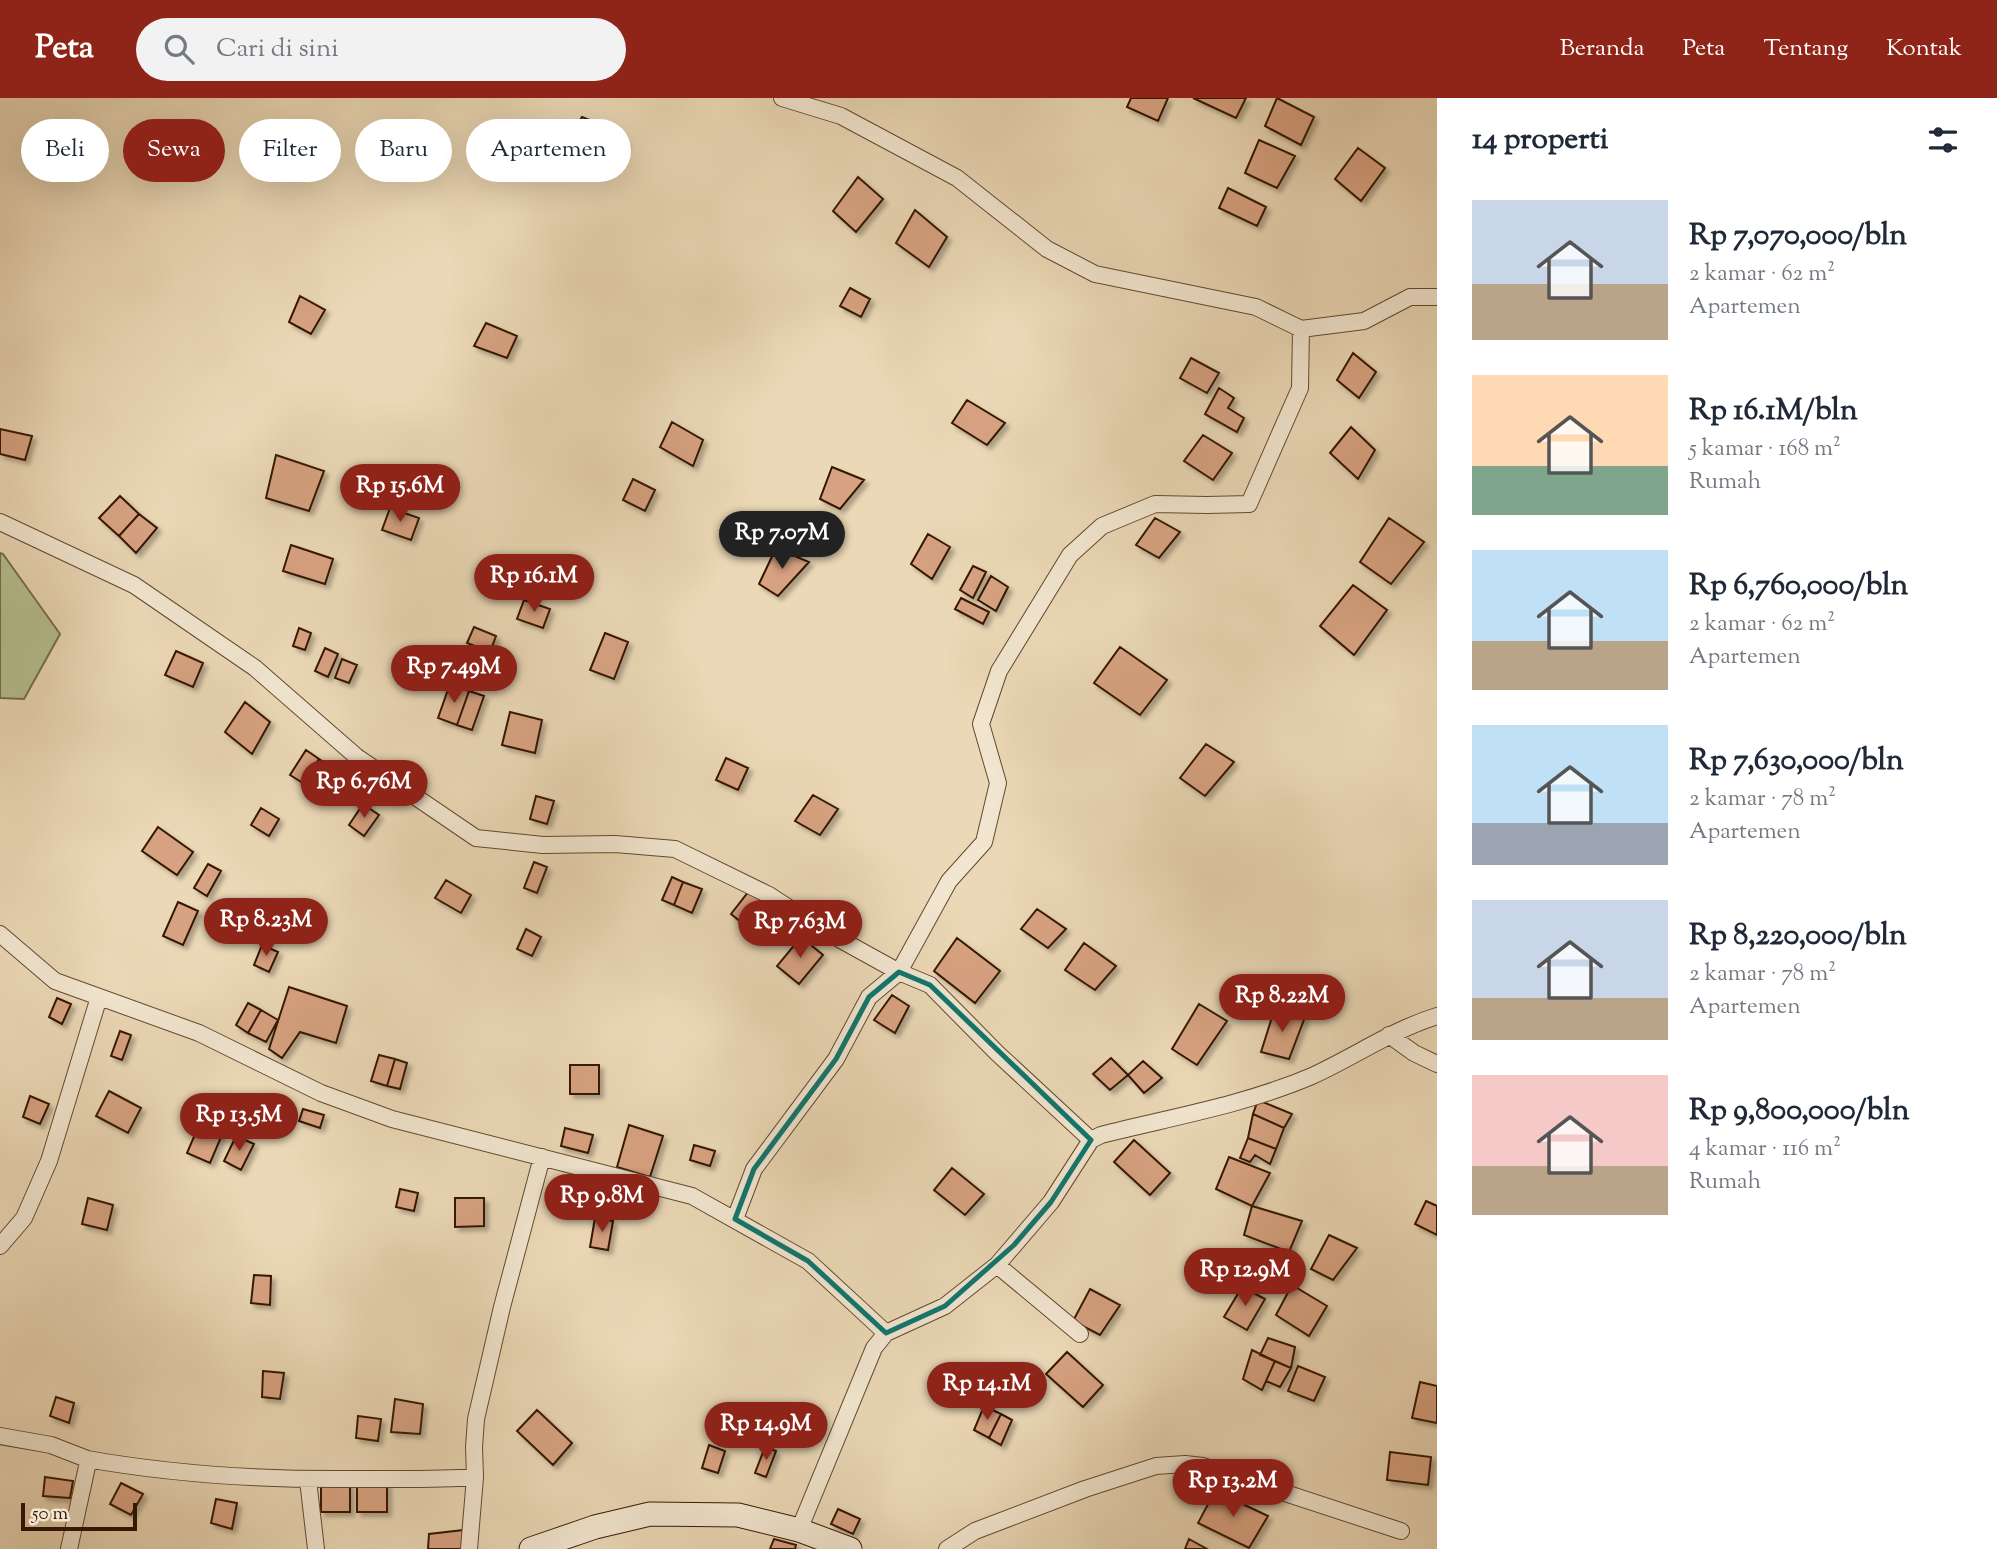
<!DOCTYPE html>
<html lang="id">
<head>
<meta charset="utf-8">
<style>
  :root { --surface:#fff; --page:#f2f2f3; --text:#1f2937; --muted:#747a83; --accent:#8f2418 }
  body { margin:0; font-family:"Sorts Mill Goudy",serif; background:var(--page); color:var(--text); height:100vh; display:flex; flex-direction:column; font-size:26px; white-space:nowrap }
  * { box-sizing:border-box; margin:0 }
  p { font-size:23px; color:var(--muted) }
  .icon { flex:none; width:38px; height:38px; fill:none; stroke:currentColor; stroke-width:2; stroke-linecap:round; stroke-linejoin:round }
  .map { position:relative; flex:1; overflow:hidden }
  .panel { display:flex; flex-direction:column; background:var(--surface); width:560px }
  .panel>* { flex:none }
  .banner { position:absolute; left:21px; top:21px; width:665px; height:63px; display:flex; gap:14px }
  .scale { position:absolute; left:21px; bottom:18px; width:116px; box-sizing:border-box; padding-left:7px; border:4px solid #361903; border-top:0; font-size:19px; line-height:24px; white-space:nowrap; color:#361903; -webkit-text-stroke:5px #f2e6d0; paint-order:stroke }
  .price { position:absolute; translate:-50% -60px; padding:0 16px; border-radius:24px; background:var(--accent); color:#fff; font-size:23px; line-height:46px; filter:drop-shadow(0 2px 4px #0008) }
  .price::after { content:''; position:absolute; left:50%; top:42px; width:21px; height:16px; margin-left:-10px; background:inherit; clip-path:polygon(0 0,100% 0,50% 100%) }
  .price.on { background:#222; color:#fff }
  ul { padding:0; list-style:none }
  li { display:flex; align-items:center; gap:21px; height:175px; padding:0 35px }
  li span { display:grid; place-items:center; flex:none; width:196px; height:140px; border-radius:0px; color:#555 }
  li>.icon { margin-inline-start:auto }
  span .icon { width:84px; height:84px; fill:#fffc; stroke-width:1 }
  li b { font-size:30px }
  h2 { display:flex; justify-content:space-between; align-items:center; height:84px; padding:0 35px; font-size:30px }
  .tag { padding:0 24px; border-radius:32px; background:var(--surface); box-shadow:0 7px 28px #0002; font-size:24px; line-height:63px }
  .tag.on { background:var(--accent); color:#fff }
  header { display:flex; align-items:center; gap:42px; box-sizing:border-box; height:98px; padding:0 35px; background:var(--accent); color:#fff }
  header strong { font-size:33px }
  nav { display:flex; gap:38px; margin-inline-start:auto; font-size:24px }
  .search { width:490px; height:63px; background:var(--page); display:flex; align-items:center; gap:18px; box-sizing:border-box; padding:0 24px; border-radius:38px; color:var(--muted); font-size:26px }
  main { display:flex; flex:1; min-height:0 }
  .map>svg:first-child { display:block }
  .green { fill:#b5bf90; stroke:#766c4a; stroke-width:2 }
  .building { fill:#d7a281; stroke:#361903; stroke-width:2; filter:url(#shadow) }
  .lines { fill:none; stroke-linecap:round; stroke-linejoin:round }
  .street-casing { stroke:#634930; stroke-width:18 }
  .secondary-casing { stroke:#361903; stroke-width:25 }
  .street { stroke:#f2e6d0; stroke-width:16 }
  .secondary { stroke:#f2e6d0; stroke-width:23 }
  .marked { fill:none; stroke:#0f766e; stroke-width:5; stroke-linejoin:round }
</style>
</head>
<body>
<header>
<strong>Peta</strong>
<div class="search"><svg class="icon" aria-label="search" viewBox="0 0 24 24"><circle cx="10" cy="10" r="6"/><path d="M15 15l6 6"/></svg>Cari di sini</div>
<nav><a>Beranda</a><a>Peta</a><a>Tentang</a><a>Kontak</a></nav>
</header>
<main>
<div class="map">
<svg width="1437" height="1451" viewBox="0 0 1437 1451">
  <defs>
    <filter id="shadow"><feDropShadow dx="4" dy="4" stdDeviation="2" flood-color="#0004"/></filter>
  </defs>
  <rect width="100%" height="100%" fill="#ebd8b6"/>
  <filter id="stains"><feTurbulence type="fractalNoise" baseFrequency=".00286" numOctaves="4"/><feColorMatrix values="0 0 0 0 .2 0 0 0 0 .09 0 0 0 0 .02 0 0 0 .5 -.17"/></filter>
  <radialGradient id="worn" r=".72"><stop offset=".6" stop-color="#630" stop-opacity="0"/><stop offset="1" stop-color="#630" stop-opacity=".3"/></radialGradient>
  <path class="green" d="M0,455L3,456L60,536L24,601L0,600Z"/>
  <path class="building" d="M1131,0H1168L1158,23L1127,9Z
    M1193,0H1246L1236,20Z
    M1277,0L1314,19L1301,47L1265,28Z
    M582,19L604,28L594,55L568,41Z
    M609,31L626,45L612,70L594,55Z
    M1259,42L1295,58L1277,90L1245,75Z
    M1358,50L1385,70L1361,103L1335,81Z
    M858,79L883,101L856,134L833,113Z
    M1228,90L1266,109L1257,128L1219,110Z
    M915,112L947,139L929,169L896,145Z
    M850,190L870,201L861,219L840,208Z
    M300,198L325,212L311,236L289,224Z
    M486,225L517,238L507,260L474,248Z
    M1353,255L1376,274L1359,300L1337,282Z
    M1191,260L1219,275L1207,295L1180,280Z
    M1219,290L1234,300L1228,310L1244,320L1237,334L1205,316Z
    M967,302L1005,325L987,347L952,325Z
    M672,324L703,342L693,368L660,349Z
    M1351,329L1375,352L1358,381L1330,355Z
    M0,331L32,338L25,362L0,356Z
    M1203,337L1232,355L1213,382L1184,363Z
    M276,357L324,373L309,413L266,400Z
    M832,369L864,382L840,411L820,401Z
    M633,381L655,392L645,413L623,402Z
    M120,398L139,416L119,438L99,420Z
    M390,410L419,420L411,442L382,432Z
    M139,416L157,430L136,455L119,438Z
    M1155,420L1180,434L1159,460L1136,447Z
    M1389,420L1424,444L1391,486L1360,464Z
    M928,436L950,449L932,481L911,466Z
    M291,447L333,461L325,486L283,473Z
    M776,450L809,464L778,498L759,486Z
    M973,468L986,474L973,500L960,492Z
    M991,478L1008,489L996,513L978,502Z
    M1353,487L1387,512L1354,557L1320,528Z
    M961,500L989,514L983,526L955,511Z
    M524,502L550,511L543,530L517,521Z
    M474,529L496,538L490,554L467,545Z
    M299,530L311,535L305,552L293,548Z
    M605,535L628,544L614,581L590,572Z
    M1120,549L1167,582L1140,617L1094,585Z
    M325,550L338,556L328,579L315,573Z
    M176,553L203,565L193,589L165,577Z
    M342,561L357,567L349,585L335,580Z
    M450,586L469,593L457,627L438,620Z
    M469,593L484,598L472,632L457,627Z
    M245,604L270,624L252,656L225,634Z
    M510,614L542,622L535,655L502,647Z
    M1206,646L1234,664L1205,698L1180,680Z
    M306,652L319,661L303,685L290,677Z
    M726,660L748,670L738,692L716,682Z
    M319,661L333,670L317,694L303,685Z
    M813,697L838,711L820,737L795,723Z
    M536,698L554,703L547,726L530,721Z
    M363,706L379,717L364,738L349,727Z
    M261,710L279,721L269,738L251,727Z
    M158,729L193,754L177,777L142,753Z
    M534,764L547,769L537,795L524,790Z
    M208,766L221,773L207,798L194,790Z
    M672,779L683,784L674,807L662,802Z
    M446,782L471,797L461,815L435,800Z
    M683,784L702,791L692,815L674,807Z
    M749,793L764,805L746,828L731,816Z
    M178,804L198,813L183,847L163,838Z
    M1037,811L1066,831L1048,850L1021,831Z
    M526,831L541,839L532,858L517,851Z
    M801,839L823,857L799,886L777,868Z
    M957,840L1000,873L975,905L934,873Z
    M1084,845L1116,868L1095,892L1065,872Z
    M262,847L278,854L269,874L254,867Z
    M289,889L347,908L336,945L300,934L282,960L269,951Z
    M892,897L909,908L895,935L874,922Z
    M57,900L71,906L62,926L49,919Z
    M248,905L261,912L248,935L236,927Z
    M1199,906L1227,923L1197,967L1172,951Z
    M261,912L278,922L266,944L248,935Z
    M1274,913L1305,919L1289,961L1261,954Z
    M120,933L131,937L122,962L111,958Z
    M379,957L395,961L387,988L371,983Z
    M1111,960L1128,977L1110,992L1093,976Z
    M395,961L407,965L400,991L387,988Z
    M1143,963L1162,980L1144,995L1128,977Z
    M570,967H599V996H570Z
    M109,993L141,1010L128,1035L96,1018Z
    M30,998L49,1006L40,1026L23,1019Z
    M1258,1002L1292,1016L1284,1030L1253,1016Z
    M303,1011L324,1017L320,1030L299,1023Z
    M1253,1016L1284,1030L1276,1051L1248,1040Z
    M199,1027L222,1037L210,1065L187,1055Z
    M629,1027L663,1038L650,1079L617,1069Z
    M565,1030L593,1037L588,1055L561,1048Z
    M236,1038L254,1046L241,1072L224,1063Z
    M1248,1040L1276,1051L1270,1066L1255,1057L1250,1064L1240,1060Z
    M1134,1042L1170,1075L1150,1097L1114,1064Z
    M694,1047L715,1053L710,1068L690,1062Z
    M1229,1059L1270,1075L1252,1108L1216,1091Z
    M952,1070L984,1096L965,1117L934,1092Z
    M400,1091L418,1095L414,1113L396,1109Z
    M88,1100L113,1107L107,1132L82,1126Z
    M455,1100H484V1128L455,1129Z
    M1426,1103L1437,1108V1137L1415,1126Z
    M1252,1108L1302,1123L1289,1154L1244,1137Z
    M595,1120L613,1123L608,1152L590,1149Z
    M1329,1137L1357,1150L1333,1182L1311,1171Z
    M254,1177L271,1178L270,1207L251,1205Z
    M1292,1187L1327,1208L1309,1238L1276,1217Z
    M1242,1189L1265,1201L1247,1232L1224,1219Z
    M1090,1191L1120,1207L1100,1237L1073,1223Z
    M1268,1240L1295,1249L1291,1270L1260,1257Z
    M1252,1252L1275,1263L1262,1292L1243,1281Z
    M1067,1254L1103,1287L1083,1309L1046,1276Z
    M1275,1263L1291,1270L1280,1289L1266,1283Z
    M1298,1268L1325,1279L1314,1303L1288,1293Z
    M263,1273L284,1275L280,1301L262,1299Z
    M1420,1284L1437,1288V1325L1412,1320Z
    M56,1299L74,1305L69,1325L50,1318Z
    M395,1301L423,1306L420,1336L391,1334Z
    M984,1308L1001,1316L989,1340L974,1332Z
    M537,1312L572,1345L553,1367L517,1333Z
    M1001,1316L1012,1322L1001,1347L989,1340Z
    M358,1318L381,1321L378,1343L356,1340Z
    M709,1347L725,1353L718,1375L702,1370Z
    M765,1349L776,1353L766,1379L755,1375Z
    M1390,1354L1431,1359L1428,1387L1387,1382Z
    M45,1379L73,1383L70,1400L43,1398Z
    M121,1385L143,1396L131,1417L110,1406Z
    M350,1385V1414H321V1386Z
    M387,1385V1414H357V1386Z
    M1215,1393L1268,1418L1249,1450L1198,1425Z
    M216,1401L237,1405L232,1431L211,1425Z
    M838,1411L860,1421L853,1436L831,1426Z
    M464,1432L462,1451H428L429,1436Z
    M774,1441L796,1447L795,1451H770Z
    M1189,1441L1207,1451H1185Z"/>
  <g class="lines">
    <g class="street-casing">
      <path id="street" d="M782,0L841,18L957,80L1047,151L1095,176L1256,209L1301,231L1364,223L1410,199H1437
        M0,424L134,487L255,570L357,659L476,740L543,747L615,746L675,751L769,797L823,832L899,874L930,887L997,955L1091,1042
        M0,836L55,883L199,935L321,995L392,1021L692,1098L808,1163L886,1235
        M1389,937L1414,955L1437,966
        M735,1121L754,1071L836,961L869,899L899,874L949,783L984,744L998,685L981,626L999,573L1070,457L1102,428L1155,406L1207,407L1249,406L1300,290L1301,231
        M0,1148L24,1120L49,1063L99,899
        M997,1167L1080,1236
        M0,1338L51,1347L87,1361L88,1364L69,1451
        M87,1361C177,1377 266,1382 358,1381C397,1381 436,1382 475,1379
        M308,1382L316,1451
        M799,1432L874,1250L886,1235L945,1208L997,1167L1051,1104L1091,1042L1101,1037C1172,1019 1244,1007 1312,978C1354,959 1392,932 1437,918
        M469,1451L475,1379L474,1349L476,1321L502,1209L542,1059
        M947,1451L975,1433L1085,1391L1156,1368L1185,1366L1203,1368L1401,1433"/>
    </g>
    <g class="secondary-casing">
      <path id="secondary" d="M531,1451L595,1429L650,1416L738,1417L799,1432L850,1451"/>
    </g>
    <use href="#street" class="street"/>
    <use href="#secondary" class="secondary"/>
  </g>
  <path class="marked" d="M899,874L930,887L1091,1042L1051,1104L1014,1147L945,1208L886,1235L808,1163L735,1121L754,1071L836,961L869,899Z"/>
  <rect width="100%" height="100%" filter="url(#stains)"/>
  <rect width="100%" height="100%" fill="url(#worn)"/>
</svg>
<div class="scale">50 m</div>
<b class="price" style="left:400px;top:426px">Rp 15.6M</b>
<b class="price on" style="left:782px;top:473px">Rp 7.07M</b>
<b class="price" style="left:534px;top:516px">Rp 16.1M</b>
<b class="price" style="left:454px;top:607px">Rp 7.49M</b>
<b class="price" style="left:364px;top:722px">Rp 6.76M</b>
<b class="price" style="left:266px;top:860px">Rp 8.23M</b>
<b class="price" style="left:800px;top:862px">Rp 7.63M</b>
<b class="price" style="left:1282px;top:936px">Rp 8.22M</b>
<b class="price" style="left:239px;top:1055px">Rp 13.5M</b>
<b class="price" style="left:602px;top:1136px">Rp 9.8M</b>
<b class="price" style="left:1245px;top:1210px">Rp 12.9M</b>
<b class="price" style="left:987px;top:1324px">Rp 14.1M</b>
<b class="price" style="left:766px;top:1364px">Rp 14.9M</b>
<b class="price" style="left:1233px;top:1421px">Rp 13.2M</b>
<div class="banner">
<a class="tag">Beli</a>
<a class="tag on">Sewa</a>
<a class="tag">Filter</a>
<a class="tag">Baru</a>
<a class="tag">Apartemen</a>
</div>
</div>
<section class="panel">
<h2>14 properti<svg class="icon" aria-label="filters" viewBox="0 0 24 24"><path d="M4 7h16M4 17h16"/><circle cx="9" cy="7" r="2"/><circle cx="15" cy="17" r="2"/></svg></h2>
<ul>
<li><span style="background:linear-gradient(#c9d6e8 60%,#b9a48a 0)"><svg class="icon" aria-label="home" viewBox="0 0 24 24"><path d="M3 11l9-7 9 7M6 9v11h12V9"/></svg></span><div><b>Rp 7,070,000/bln</b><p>2 kamar · 62 m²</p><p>Apartemen</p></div></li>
<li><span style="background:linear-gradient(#ffd9b3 65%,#7fa58c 0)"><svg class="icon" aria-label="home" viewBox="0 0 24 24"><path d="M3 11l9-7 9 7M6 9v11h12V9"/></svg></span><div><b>Rp 16.1M/bln</b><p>5 kamar · 168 m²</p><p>Rumah</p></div></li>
<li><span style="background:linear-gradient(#bfe0f5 65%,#b9a48a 0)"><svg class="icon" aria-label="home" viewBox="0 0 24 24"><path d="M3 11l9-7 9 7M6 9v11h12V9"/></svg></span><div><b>Rp 6,760,000/bln</b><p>2 kamar · 62 m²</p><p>Apartemen</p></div></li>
<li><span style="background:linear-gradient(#bfe0f5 70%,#9aa5b1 0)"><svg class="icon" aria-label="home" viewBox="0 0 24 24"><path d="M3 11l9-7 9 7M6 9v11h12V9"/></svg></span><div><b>Rp 7,630,000/bln</b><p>2 kamar · 78 m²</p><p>Apartemen</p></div></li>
<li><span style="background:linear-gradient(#c9d6e8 70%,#b9a48a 0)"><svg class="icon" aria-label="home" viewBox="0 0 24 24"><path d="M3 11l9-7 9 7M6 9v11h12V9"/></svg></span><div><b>Rp 8,220,000/bln</b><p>2 kamar · 78 m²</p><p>Apartemen</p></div></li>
<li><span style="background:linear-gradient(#f6c9c9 65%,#b9a48a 0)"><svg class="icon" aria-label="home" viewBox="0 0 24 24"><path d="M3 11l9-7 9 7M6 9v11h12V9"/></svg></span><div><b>Rp 9,800,000/bln</b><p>4 kamar · 116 m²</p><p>Rumah</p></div></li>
</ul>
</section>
</main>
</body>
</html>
